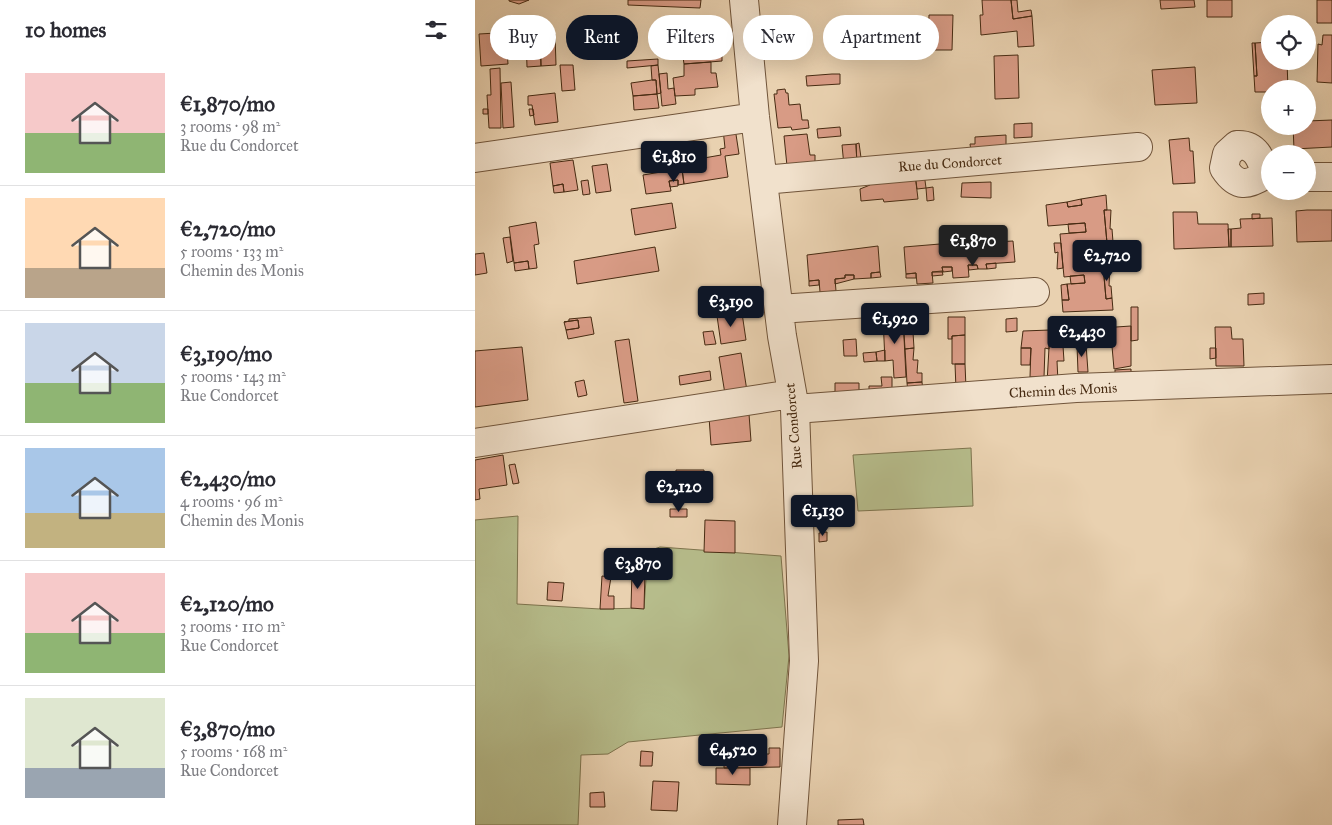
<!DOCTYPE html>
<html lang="en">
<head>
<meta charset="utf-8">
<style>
  :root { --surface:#fff; --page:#f7f7f7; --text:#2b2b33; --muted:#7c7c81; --line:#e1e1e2; --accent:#111827 }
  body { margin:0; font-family:"IM FELL Great Primer",serif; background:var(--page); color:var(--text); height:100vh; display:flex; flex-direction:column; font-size:19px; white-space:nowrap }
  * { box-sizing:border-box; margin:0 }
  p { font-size:16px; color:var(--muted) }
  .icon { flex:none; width:28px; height:28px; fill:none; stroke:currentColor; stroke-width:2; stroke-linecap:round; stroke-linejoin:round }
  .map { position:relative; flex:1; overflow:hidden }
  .details { display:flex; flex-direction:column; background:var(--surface); width:475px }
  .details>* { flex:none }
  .top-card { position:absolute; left:15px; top:15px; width:475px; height:45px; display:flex; gap:10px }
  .fabs { position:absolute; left:786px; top:15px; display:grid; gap:10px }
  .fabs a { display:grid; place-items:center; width:55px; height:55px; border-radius:50%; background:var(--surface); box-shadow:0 5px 20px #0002; font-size:25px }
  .price { position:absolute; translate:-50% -42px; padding:0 11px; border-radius:5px; background:var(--accent); color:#fff; font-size:16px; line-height:32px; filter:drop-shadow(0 1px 2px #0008) }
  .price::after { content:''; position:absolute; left:50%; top:30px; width:15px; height:11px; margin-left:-8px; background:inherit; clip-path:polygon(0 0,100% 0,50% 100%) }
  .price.current { background:#222; color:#fff }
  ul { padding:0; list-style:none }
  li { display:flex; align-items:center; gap:15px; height:125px; padding:0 25px }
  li+li { border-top:1px solid var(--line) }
  li span { display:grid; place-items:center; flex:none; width:140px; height:100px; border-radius:0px; color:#555 }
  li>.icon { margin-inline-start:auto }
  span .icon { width:60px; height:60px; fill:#fffc; stroke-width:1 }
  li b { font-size:21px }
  h2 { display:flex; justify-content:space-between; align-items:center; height:60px; padding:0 25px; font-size:21px }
  .tag { padding:0 18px; border-radius:22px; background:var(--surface); box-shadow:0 5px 20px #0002; font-size:18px; line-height:45px }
  .tag.current { background:var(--accent); color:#fff }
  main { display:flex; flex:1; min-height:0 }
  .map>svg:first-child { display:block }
  .green { fill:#b6bc8b; stroke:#7e744e }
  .building { fill:#d89b85; stroke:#472b12 }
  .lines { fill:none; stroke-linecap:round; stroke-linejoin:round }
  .minor-casing { stroke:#70543a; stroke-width:30 }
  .minor { stroke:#f1e1cc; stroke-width:28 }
  .labels { text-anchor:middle; stroke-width:4; stroke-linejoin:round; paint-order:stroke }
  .street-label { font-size:14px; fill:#472b12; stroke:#f1e1cc }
</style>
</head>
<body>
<main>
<section class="details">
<h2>10 homes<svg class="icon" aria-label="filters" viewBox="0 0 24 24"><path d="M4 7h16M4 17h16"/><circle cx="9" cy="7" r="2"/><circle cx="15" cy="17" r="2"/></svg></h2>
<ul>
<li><span style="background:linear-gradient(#f6c9c9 60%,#8fb573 0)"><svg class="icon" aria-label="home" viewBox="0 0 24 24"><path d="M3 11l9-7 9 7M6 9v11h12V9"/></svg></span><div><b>€1,870/mo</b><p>3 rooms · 98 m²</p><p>Rue du Condorcet</p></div></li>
<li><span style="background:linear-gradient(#ffd9b3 70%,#b9a48a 0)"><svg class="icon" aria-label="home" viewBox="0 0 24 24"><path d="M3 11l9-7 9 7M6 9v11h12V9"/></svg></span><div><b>€2,720/mo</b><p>5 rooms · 133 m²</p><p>Chemin des Monis</p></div></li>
<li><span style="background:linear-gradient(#c9d6e8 60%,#8fb573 0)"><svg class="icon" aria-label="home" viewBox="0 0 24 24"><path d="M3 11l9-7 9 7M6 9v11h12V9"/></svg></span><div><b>€3,190/mo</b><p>5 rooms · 143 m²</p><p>Rue Condorcet</p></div></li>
<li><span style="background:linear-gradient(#a9c7e8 65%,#c2b280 0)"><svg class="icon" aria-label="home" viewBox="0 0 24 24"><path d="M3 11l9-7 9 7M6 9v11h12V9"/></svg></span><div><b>€2,430/mo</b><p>4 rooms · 96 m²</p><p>Chemin des Monis</p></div></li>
<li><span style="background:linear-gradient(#f6c9c9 60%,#8fb573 0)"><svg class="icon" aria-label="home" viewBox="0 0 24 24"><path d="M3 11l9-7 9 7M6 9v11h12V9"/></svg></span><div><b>€2,120/mo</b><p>3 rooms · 110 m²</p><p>Rue Condorcet</p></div></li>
<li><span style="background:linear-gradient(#dfe7d0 70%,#9aa5b1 0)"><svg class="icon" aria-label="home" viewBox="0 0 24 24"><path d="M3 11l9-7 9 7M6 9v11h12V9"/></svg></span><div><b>€3,870/mo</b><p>5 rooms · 168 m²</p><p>Rue Condorcet</p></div></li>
</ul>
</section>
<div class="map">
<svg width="857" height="825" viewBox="0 0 857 825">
  <rect width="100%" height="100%" fill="#e9d1b0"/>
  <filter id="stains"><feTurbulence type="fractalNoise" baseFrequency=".004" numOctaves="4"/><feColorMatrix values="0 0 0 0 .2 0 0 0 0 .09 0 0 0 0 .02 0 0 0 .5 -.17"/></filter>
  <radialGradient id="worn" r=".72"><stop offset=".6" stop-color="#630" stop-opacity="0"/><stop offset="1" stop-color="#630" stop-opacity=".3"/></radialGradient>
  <path class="green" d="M496,448L498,506L383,511L378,455Z
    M43,516L42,604L125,609L169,608L173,551L185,547L306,556L314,656L307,727L153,742L133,754L106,755L103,825H0V520Z"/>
  <path class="building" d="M54,0L44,4L34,1V0Z
    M153,0H226L225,8L153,5Z
    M507,0H536L538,19L557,16L559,46L543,47L542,31L506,35L505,15H508Z
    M536,0H542L543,12L556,10L557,16L538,19Z
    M685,0H719L720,7L686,9Z
    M732,0H757V17H732Z
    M842,0H857V23H842Z
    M454,15H478L477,50H453Z
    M73,26L74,34H80L81,65L66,66L65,27Z
    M47,27H65L66,66L52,67L51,37H48Z
    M39,32L40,51H32L33,64L6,66L4,34Z
    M217,35V54L194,55L192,36Z
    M848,35H857V83L842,82L843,44L847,45Z
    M795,42V61H812L813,89H795V92H780L779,76H782L780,43Z
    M777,43H780L782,76H779Z
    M247,54V61L209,64L208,57Z
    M543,55L544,98L520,99L519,56Z
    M183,59V65L152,68V61Z
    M236,62V73H241L243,87L220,89V95L200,96L198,78L209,76V64Z
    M85,65H98L100,90L87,91Z
    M183,65L186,93L182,94L181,80H177L176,66Z
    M720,67L722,103L680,105L677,70Z
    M25,68L26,128H14L12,95H16L15,69Z
    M192,73L193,89L199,88L201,104L187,106L184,74Z
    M357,74H365V84L332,86L331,76Z
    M177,80H181L182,94L158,96L156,83Z
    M36,82L39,127L28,128L26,83Z
    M310,89L311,93H313L314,105L325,104L327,120H333L334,128L317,130L316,127L303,128L299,94H302V90Z
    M80,93L83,122L60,125L57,105H53V96Z
    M182,94L184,108L159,110L158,96Z
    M8,109H13V114H8Z
    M54,109H58L59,115L55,116Z
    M857,120V147L819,149L818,126H832V121Z
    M557,123V137L539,138V124Z
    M365,127L366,136L343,138L342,129Z
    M260,128L264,154L250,156L253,177L209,184L206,162L246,155L245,149L250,148L248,129Z
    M202,131L209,184L203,185V180L194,181L196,191L171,194L168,175L192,171L191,158H197L193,132Z
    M332,134L335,155H340V162L312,166L309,136Z
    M531,135V149L496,151L495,144H500V137Z
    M714,138L715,151H718L720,183L698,184L694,140Z
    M384,143L387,165H382L381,144Z
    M381,144L382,165L369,166L367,145Z
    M98,160L103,190L89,192L88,184L78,186L75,163Z
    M132,164L136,191L121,193L117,166Z
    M449,173L451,188L442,189L440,174Z
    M395,174H440L443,199L409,202L408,199L386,201L385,189L395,185Z
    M113,180L115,194L108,195L106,181Z
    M203,180V186L195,187L194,181Z
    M516,182V198L486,197L487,183Z
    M88,184L89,192L79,193L78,186Z
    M458,187L459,200L452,201L451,188Z
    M631,195L632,210H629L632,243H635L637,265H628L631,299L637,298L638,310L588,312L587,300H594L592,284L610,283L609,275L589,277L585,234L611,232L610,223L573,226L571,205L592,202L593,207L607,205L606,199Z
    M606,199L607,205L593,207L592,202Z
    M197,203L201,228L160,235L156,209Z
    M629,210H636L635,229H637L638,242L632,243Z
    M832,210H857V241L822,242L821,211Z
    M698,212H722L723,224H753L754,247L699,249Z
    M777,214H785V218L777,219Z
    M797,218L798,246L756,247V229L766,228L765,219Z
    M61,222L64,244L59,245L62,268L54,269L53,261L39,263L34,227Z
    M610,223L611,232L594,233L593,224Z
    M753,229H756V247H754Z
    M35,237L38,261L32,263L28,238Z
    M519,237V242L538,241L540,262L511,264L512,269H503L502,265H493L494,277L478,278L477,267H467L468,272H457L458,283L442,284L441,273L431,274L429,247L465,244V241Z
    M579,243H586L588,268L582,269L583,252L580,253Z
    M403,246L405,272L396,273V278L379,279V275H370V278L360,279L361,291L345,292L344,280L334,281L332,255Z
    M180,247L184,271L102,284L99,261Z
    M9,253L12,273L0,275V254Z
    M53,261L54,269L40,271L39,263Z
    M521,263V268L512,269L511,264Z
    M493,265H502L503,269L494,270Z
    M628,265H635L634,286H636L637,298L631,299Z
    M467,267H477V271L468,272Z
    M467,271L468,275L457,276V272Z
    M405,272L406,277L396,278V273Z
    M441,273V278H431V274Z
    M370,275H379V279L360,284V279L370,278Z
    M609,275L610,283L596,284L595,276Z
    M344,280V285L334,286V281Z
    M592,284L594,300H587L586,285Z
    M789,293V304L773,305V294Z
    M656,307H663V340L656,341Z
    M267,313L271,340L246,344L242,316Z
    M116,317L119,334L93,339L91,330L104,328L103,320L89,322L94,321V319Z
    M428,317L431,377L419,378L418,360L410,361L408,318Z
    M437,317L439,348L430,349L428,318Z
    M473,317H490V335L477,336V339H473Z
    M542,318V331L531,332V319Z
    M103,320L104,328L91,330L89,322Z
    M656,326V366L639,369L636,335L626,336V328Z
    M740,327H756L757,339H768L769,366H741Z
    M610,328L611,344L588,346L589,361H582L583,382L572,383L575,330Z
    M575,330L574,349L570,348L569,377H555L556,348H546L548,331Z
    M238,331L241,344L230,345L228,332Z
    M490,335V364H477V336Z
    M154,339L163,401L149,403L140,341Z
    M381,339L382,356H369L368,340Z
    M611,344L613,372H603L602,345Z
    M47,347L53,400L0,407V351Z
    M439,348L438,360H443L442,373H447V382L432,383L430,349Z
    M546,348H556L555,365H546Z
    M735,348H741V358L735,359Z
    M410,350V361H402L401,352Z
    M401,352L402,361L389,362L388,353Z
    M266,353L272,391L250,394L244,357Z
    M480,364H490L491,388L481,389Z
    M656,369V379H640V370Z
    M235,371L236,380L205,385L204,376Z
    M406,377H417V393L394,395V386H407Z
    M109,380L112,395L103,397L100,382Z
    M447,382L448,391L433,392L432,383Z
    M360,383H384V394L360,395Z
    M274,414L276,441L236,445L234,417Z
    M28,455L32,485L4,489L5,499L0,500V460Z
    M40,464L44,483L38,484L34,465Z
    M201,470H229V500H200Z
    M195,509H212V517H195Z
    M230,520L260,521V553L229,552Z
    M352,532V541L344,542V533Z
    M157,571L170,572L169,609L156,608Z
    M127,576L136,577L133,596H139V609H125Z
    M73,582L89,583L87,601L72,600Z
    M294,748H305V767L249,768V754H294Z
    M166,751L178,752L177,766H165Z
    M241,768H275V785L241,784Z
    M178,781L204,782L202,811L176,810Z
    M129,792L130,807H115V793Z
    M388,819L389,825H363V820Z"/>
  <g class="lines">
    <g class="minor-casing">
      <path id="minor" d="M269,0L280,117L307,336L320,409L329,661L317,825
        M762,145C781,144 786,159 791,174C773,186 762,188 749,168L752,154Z
        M0,158L280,117
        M832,177H857
        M288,180L663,147
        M304,309L560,292
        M320,409L601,388L857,379
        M0,443L317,394"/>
    </g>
    <use href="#minor" class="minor"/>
  </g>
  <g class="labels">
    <g class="street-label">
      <text transform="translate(475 163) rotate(-4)" y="5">Rue du Condorcet</text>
      <text transform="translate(588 390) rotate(-3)" y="5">Chemin des Monis</text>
      <text transform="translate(318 426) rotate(-95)" y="5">Rue Condorcet</text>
    </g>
  </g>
  <rect width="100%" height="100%" filter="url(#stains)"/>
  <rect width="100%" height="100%" fill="url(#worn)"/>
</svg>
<div class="fabs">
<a><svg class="icon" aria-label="locate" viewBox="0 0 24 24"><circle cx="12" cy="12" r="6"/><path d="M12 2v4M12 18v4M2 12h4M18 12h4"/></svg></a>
<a>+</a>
<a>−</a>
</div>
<b class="price" style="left:199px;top:183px">€1,810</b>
<b class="price current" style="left:498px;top:267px">€1,870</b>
<b class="price" style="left:632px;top:282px">€2,720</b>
<b class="price" style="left:256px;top:328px">€3,190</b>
<b class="price" style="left:420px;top:345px">€1,920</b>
<b class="price" style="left:607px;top:358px">€2,430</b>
<b class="price" style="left:204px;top:513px">€2,120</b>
<b class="price" style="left:348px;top:537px">€1,130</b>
<b class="price" style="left:163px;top:590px">€3,870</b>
<b class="price" style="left:258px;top:776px">€4,520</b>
<div class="top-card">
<a class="tag">Buy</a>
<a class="tag current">Rent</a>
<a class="tag">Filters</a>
<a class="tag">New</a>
<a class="tag">Apartment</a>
</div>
</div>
</main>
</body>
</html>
